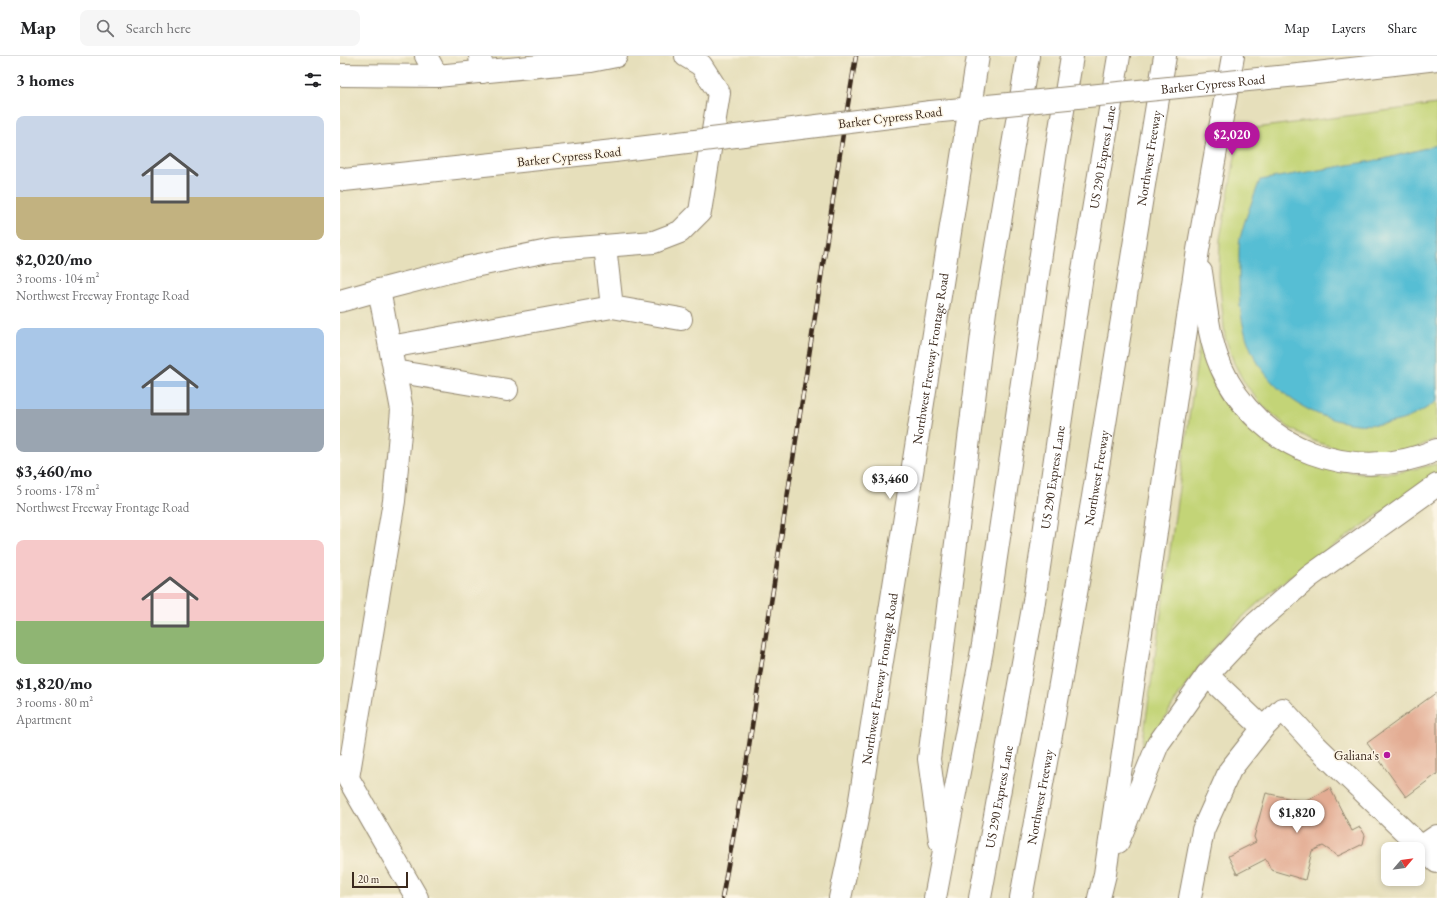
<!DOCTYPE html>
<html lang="en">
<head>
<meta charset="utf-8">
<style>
  :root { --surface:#fff; --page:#f6f6f6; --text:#202124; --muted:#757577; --line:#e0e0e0; --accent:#b5179e }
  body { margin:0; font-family:"EB Garamond",serif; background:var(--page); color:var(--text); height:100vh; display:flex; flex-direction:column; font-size:15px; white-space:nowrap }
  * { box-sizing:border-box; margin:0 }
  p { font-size:13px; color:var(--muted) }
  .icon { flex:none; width:22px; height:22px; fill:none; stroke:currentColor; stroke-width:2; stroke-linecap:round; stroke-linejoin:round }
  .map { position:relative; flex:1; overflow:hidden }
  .details { display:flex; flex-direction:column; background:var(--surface); width:340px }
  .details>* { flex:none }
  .needle { width:26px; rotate:61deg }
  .fabs { position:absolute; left:1041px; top:786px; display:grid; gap:8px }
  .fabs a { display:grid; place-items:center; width:44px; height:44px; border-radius:8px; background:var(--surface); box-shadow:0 2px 6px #0003; font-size:20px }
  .scale { position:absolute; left:12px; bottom:10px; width:56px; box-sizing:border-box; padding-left:4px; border:2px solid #3b2a1e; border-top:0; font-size:11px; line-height:14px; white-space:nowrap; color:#3b2a1e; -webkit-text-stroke:3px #fcf5e5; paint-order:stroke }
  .price { position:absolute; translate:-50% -34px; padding:0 9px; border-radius:14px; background:#fff; color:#222; font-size:13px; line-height:26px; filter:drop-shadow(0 1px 2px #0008) }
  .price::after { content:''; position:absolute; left:50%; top:24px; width:12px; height:9px; margin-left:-6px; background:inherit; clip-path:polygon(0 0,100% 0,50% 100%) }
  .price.selected { background:var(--accent); color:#fff }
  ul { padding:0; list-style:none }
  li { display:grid; align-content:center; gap:8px; height:212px; padding:0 16px }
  li span { display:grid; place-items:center; height:124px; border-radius:8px; color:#555 }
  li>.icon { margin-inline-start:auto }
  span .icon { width:72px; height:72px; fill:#fffc; stroke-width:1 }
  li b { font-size:17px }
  h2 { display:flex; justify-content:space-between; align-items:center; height:48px; padding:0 16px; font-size:17px }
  header { display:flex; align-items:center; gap:24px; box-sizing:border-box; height:56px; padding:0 20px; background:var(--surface); border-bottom:1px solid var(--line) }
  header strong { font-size:19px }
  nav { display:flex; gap:22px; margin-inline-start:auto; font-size:14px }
  .search { width:280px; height:36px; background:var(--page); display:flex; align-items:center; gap:10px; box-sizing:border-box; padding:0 14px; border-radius:8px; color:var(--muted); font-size:15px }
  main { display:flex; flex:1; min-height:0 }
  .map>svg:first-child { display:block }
  .green { fill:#c3d477; stroke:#7f7f4a }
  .water { fill:#57bed4; stroke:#497479 }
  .building { fill:#e3ac93 }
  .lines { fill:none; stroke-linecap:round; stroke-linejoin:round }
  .minor-casing { stroke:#90846c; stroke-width:24 }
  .major-casing { stroke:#90846c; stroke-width:24 }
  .highway-casing { stroke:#90846c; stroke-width:24 }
  .minor { stroke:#fff; stroke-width:22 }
  .major { stroke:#fff; stroke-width:22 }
  .highway { stroke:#fff; stroke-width:22 }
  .rail-casing { stroke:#3b2a1e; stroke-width:4.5 }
  .rail { stroke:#fcf5e5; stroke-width:3; stroke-dasharray:9; stroke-linecap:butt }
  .major-bridge-casing { stroke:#90846c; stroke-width:24; stroke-linecap:butt }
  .major-bridge { stroke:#fff; stroke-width:22 }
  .poi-dot { fill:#b5179e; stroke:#fcf5e5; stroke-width:1.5 }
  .labels { text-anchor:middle; stroke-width:3; stroke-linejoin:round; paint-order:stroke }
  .street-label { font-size:13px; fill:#3b2a1e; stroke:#fcf5e5 }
  .poi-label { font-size:13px; fill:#3b2a1e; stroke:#fcf5e5; text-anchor:end }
</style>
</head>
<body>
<header>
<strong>Map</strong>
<div class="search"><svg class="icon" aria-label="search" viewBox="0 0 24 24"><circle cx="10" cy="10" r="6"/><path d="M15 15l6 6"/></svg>Search here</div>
<nav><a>Map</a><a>Layers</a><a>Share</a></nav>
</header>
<main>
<section class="details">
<h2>3 homes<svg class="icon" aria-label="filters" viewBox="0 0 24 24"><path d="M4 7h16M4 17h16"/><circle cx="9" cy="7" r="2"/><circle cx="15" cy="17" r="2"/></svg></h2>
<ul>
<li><span style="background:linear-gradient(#c9d6e8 65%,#c2b280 0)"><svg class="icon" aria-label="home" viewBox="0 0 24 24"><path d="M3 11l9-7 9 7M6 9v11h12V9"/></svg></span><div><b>$2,020/mo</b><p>3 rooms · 104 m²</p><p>Northwest Freeway Frontage Road</p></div></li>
<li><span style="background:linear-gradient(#a9c7e8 65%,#9aa5b1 0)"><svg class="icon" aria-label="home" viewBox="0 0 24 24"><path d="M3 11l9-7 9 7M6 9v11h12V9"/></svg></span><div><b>$3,460/mo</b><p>5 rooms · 178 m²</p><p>Northwest Freeway Frontage Road</p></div></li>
<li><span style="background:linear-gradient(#f6c9c9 65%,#8fb573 0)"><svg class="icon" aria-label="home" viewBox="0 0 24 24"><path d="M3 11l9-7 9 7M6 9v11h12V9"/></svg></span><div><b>$1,820/mo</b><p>3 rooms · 80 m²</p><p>Apartment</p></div></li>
</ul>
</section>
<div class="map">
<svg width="1097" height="842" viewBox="0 0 1097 842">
  <rect width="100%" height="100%" fill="#fcf5e5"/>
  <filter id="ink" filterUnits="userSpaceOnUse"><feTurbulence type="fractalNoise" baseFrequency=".025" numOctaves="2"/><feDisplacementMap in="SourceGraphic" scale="8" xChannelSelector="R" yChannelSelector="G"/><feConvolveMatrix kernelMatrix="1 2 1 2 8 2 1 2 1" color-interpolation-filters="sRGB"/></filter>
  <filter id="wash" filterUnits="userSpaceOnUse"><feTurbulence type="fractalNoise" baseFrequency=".012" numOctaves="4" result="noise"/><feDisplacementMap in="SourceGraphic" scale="16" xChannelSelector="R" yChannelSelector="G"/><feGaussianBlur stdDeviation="0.9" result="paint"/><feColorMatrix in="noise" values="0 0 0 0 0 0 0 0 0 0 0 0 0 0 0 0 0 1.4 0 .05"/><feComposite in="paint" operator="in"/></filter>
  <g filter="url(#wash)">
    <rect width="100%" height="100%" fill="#e6dfbb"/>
    <path class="green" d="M1097,48V382L1078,391L1053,396H1026L1001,394L974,385L948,371L924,351L905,328L894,307L885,281L879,221L880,183L900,74Z
      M860,285L864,286L875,316L987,411L1022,418L1055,417L1097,408V417C1063,441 1030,465 996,488C966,509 936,530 909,555C867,594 834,642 808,693L802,691Z"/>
    <path class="water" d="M1097,89V345C1087,352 1075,360 1062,364C995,383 920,341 904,273C898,250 899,224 899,200C899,194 899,187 900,182C905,162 913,143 920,124L1044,103Z"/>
    <g id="blocks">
      <path class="building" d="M1097,636V718L1066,741L1027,687Z
        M990,732L1012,775L1020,771L1025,779L1023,788L998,800L983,790L972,795L965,824L931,814L926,803L897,818L888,800L916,786L914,781L926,737L965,746Z"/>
    </g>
  </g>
  <g filter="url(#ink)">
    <use href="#blocks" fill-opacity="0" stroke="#90846c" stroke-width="1"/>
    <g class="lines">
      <g class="minor-casing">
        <path id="minor" d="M86,0L97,20
          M140,0L142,16
          M272,251L341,263
          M50,291L272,251L265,190
          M54,315L167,334
          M867,619L923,672L942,653L975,689L1081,791
          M1,710L77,842
          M8,722L54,445L62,354L39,234
          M1097,780L1081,791L1097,806
          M850,842L863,774L890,714L923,672"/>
      </g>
      <g class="major-casing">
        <g id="major">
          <path d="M968,18L1097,3"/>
          <path d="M0,19L97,20L251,5L276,0"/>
          <path d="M591,56L643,51"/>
          <path d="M0,122L4,124L274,95"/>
          <path d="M861,216C866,248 868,282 881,311C918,395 1014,429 1097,394"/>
          <path d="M0,245L39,234L124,212L213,194L314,186L340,176L360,156L379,37L361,9L346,0"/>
          <path d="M778,786L818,688L867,619L915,568L969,521L1097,429"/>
          <path id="s1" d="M500,842L517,763L638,0"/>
          <path d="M759,842L765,818L858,194L893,0"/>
        </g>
      </g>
      <g class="highway-casing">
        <g id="highway">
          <path d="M600,785L589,703L645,255L688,0"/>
          <path d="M595,842L643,589L716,97L732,0"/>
          <path id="s2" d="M640,842L693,552L741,226L779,0"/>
          <path id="s3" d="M681,842L711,679L753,441L825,0"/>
        </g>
      </g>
      <use href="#minor" class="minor"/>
      <use href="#major" class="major"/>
      <use href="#highway" class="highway"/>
      <g class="rail-casing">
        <path id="rail" d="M382,842L405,716L503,78L516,0"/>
      </g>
      <use href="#rail" class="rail"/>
      <g class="major-bridge-casing">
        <g id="major-bridge">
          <path id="s4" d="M648,50L968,18"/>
          <path d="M274,95L591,56"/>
        </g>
      </g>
      <use href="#major-bridge" class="major-bridge"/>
    </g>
  </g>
  <circle class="poi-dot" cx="1047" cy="699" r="4"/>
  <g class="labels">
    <g class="street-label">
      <text dy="5" stroke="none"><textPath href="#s4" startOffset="226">Barker Cypress Road</textPath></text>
      <text transform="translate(550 61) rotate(-7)" y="5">Barker Cypress Road</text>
      <text transform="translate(229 100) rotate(-6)" y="5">Barker Cypress Road</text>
      <text dy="5" stroke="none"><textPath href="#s2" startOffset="751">US 290 Express Lane</textPath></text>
      <text dy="5" stroke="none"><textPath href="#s3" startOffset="751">Northwest Freeway</textPath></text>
      <text dy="5" stroke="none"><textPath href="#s1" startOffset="547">Northwest Freeway Frontage Road</textPath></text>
      <text dy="5" stroke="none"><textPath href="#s2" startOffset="427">US 290 Express Lane</textPath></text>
      <text dy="5" stroke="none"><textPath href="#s3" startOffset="427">Northwest Freeway</textPath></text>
      <text dy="5" stroke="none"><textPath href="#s1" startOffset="223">Northwest Freeway Frontage Road</textPath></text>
      <text dy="5" stroke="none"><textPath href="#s2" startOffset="103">US 290 Express Lane</textPath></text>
      <text dy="5" stroke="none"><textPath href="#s3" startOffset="103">Northwest Freeway</textPath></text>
    </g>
    <g class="poi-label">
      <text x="1039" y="704">Galiana's</text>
    </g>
  </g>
</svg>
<div class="fabs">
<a><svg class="needle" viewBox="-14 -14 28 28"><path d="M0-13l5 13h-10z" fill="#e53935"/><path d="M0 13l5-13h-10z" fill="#757577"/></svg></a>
</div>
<div class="scale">20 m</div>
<b class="price selected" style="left:892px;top:100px">$2,020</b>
<b class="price" style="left:550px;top:444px">$3,460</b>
<b class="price" style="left:957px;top:778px">$1,820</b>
</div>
</main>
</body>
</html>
